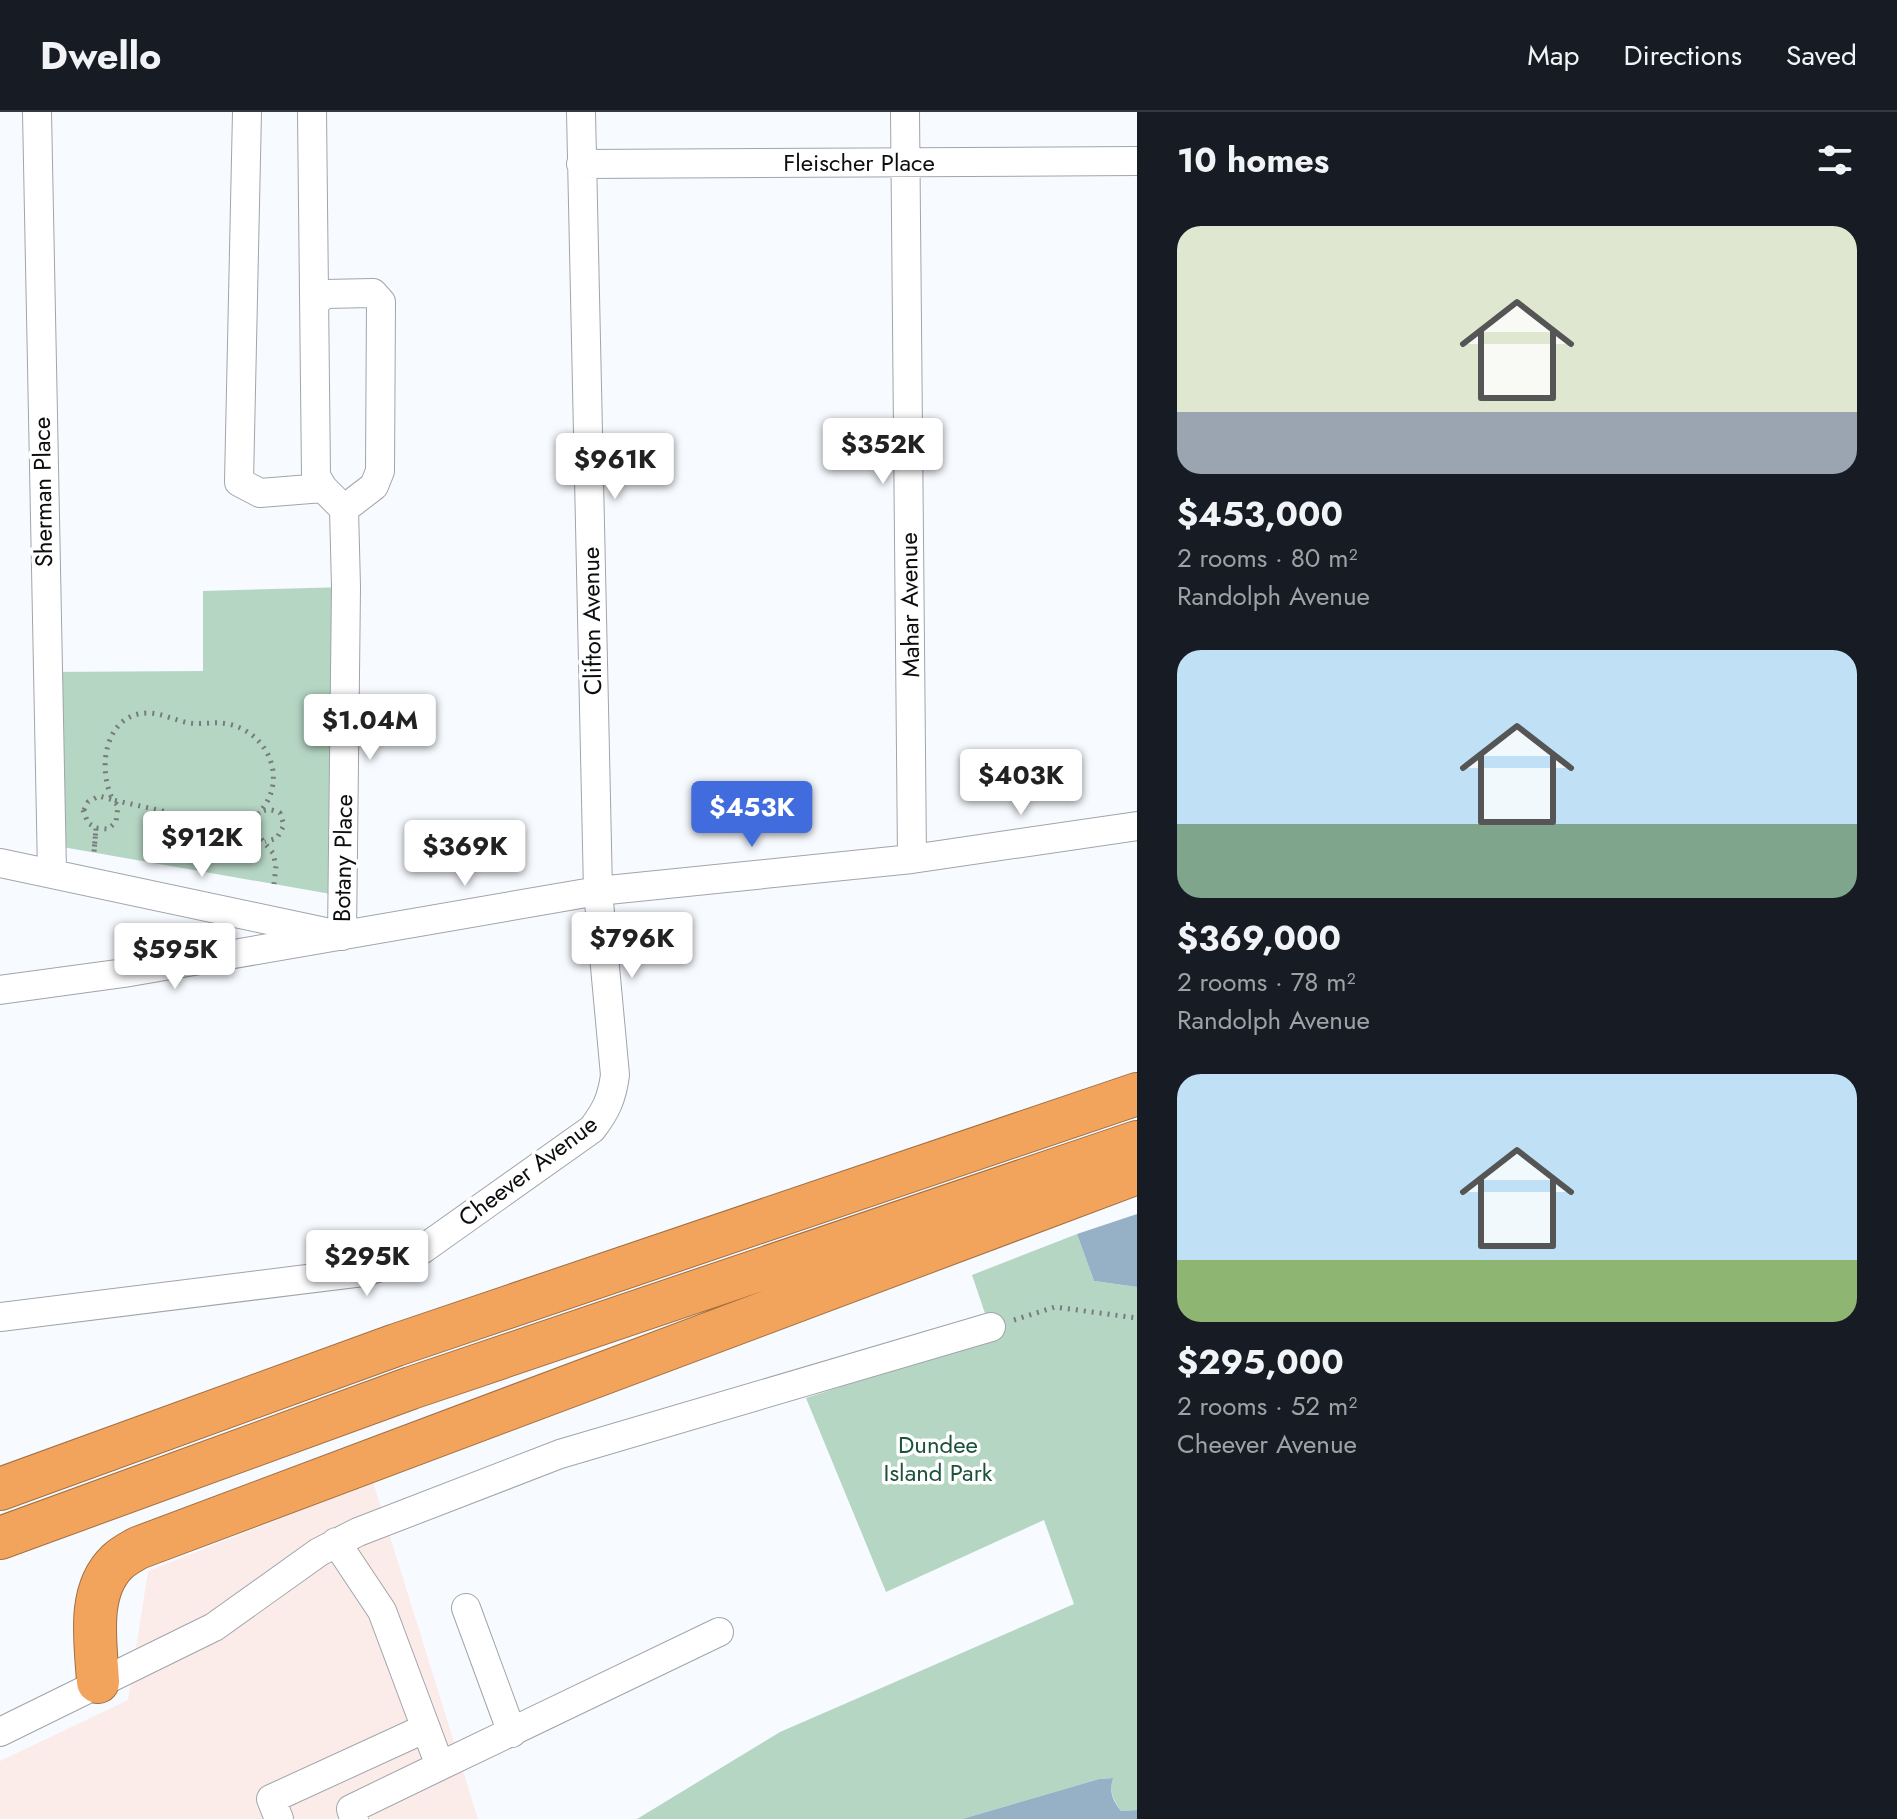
<!DOCTYPE html>
<html lang="en">
<head>
<meta charset="utf-8">
<style>
  :root { --surface:#171b24; --page:#20242c; --text:#f1f3f6; --muted:#9ea1a6; --line:#363941; --accent:#406cdd }
  body { margin:0; font-family:Jost,sans-serif; background:var(--page); color:var(--text); height:100vh; display:flex; flex-direction:column; font-size:30px; white-space:nowrap }
  * { box-sizing:border-box; margin:0 }
  p { font-size:26px; color:var(--muted) }
  .icon { flex:none; width:44px; height:44px; fill:none; stroke:currentColor; stroke-width:2; stroke-linecap:round; stroke-linejoin:round }
  .map { position:relative; flex:1; overflow:hidden }
  .sheet { display:flex; flex-direction:column; background:var(--surface); width:760px }
  .sheet>* { flex:none }
  .price { position:absolute; translate:-50% -68px; padding:0 18px; border-radius:8px; background:#fff; color:#222; font-size:26px; line-height:52px; filter:drop-shadow(0 2px 4px #0008) }
  .price::after { content:''; position:absolute; left:50%; top:48px; width:24px; height:18px; margin-left:-12px; background:inherit; clip-path:polygon(0 0,100% 0,50% 100%) }
  .price.active { background:var(--accent); color:#fff }
  ul { padding:0; list-style:none }
  li { display:grid; align-content:center; gap:16px; height:424px; padding:0 40px }
  li span { display:grid; place-items:center; height:248px; border-radius:24px; color:#555 }
  li>.icon { margin-inline-start:auto }
  span .icon { width:144px; height:144px; fill:#fffc; stroke-width:1 }
  li b { font-size:34px }
  h2 { display:flex; justify-content:space-between; align-items:center; height:96px; padding:0 40px; font-size:34px }
  header { display:flex; align-items:center; gap:48px; box-sizing:border-box; height:112px; padding:0 40px; background:var(--surface); border-bottom:2px solid var(--line) }
  header strong { font-size:38px }
  nav { display:flex; gap:44px; margin-inline-start:auto; font-size:28px }
  main { display:flex; flex:1; min-height:0 }
  .map>svg:first-child { display:block }
  .industrial { fill:#fcece9 }
  .green { fill:#b6d6c4 }
  .water { fill:#96b0c6 }
  .lines { fill:none; stroke-linecap:round; stroke-linejoin:round }
  .minor-casing { stroke:#a0a5ab; stroke-width:30 }
  .highway-casing { stroke:#a26f41; stroke-width:44 }
  .path { stroke:#787a7d; stroke-width:5; stroke-dasharray:2 6; stroke-linecap:butt }
  .minor { stroke:#fff; stroke-width:28 }
  .highway { stroke:#f3a45c; stroke-width:42 }
  .labels { text-anchor:middle; stroke-width:7; stroke-linejoin:round; paint-order:stroke }
  .street-label { font-size:24px; fill:#0c0d0f; stroke:#fff }
  .park-label { font-size:24px; fill:#1a5339; stroke:#fff }
</style>
</head>
<body>
<header>
<strong>Dwello</strong>
<nav><a>Map</a><a>Directions</a><a>Saved</a></nav>
</header>
<main>
<div class="map">
<svg width="1137" height="1707" viewBox="0 0 1137 1707">
  <rect width="100%" height="100%" fill="#f7fafe"/>
  <path class="industrial" d="M373,1370L478,1707H0V1649L128,1588L148,1459Z"/>
  <path class="green" d="M346,475L342,784L51,733L46,560L203,559V479Z
    M1077,1122L1094,1169L1137,1175V1698L1121,1699C1112,1687 1110,1679 1112,1666L1099,1667L962,1707H637L780,1620L1074,1492L1044,1408L886,1480L806,1286L993,1225L972,1163Z"/>
  <path class="water" d="M1137,1102V1175L1094,1169L1077,1122Z
    M1113,1666C1109,1679 1112,1688 1121,1699L1137,1698V1707H962L1099,1667Z"/>
  <g class="lines">
    <g class="minor-casing">
      <path id="minor" d="M37,0L52,760
        M247,0L239,370L260,381L323,376
        M312,0L316,364L323,376L344,397L346,475L342,824
        M905,0L912,747
        M581,52L1137,49
        M315,191L324,182L373,181L381,190L380,359L374,374L344,397
        M0,751L325,820
        M0,878L124,861L598,779L912,747L1137,714
        M0,1205L363,1160L395,1151L423,1137L592,1017C606,999 612,986 615,963L598,779L581,0
        M336,1430L382,1499L440,1654L351,1697L354,1707
        M466,1496L512,1621
        M0,1620L214,1515L319,1440L358,1420L560,1342L991,1215
        M440,1654L719,1520
        M279,1707L271,1687L426,1616"/>
    </g>
    <g class="highway-casing">
      <path id="highway" d="M0,1377L396,1233L1137,982
        M0,1426L411,1276L1137,1030
        M98,1570C96,1532 86,1480 117,1450C123,1444 131,1440 138,1436L1137,1061"/>
    </g>
    <path class="path" d="M83,698L88,711L96,716L94,740L96,716L108,717L116,710L118,694L113,688L167,700L200,718L216,720L244,713L258,702L252,711V716L273,741L276,754L274,772
      M84,698L88,690L99,684L113,688C97,658 104,601 148,601C162,601 176,609 190,611C203,613 215,609 228,612C270,621 289,670 258,702C266,696 271,697 280,701L284,713L277,726L265,730
      M1014,1208L1055,1195L1137,1206"/>
    <use href="#minor" class="minor"/>
    <use href="#highway" class="highway"/>
  </g>
  <g class="labels">
    <g class="street-label">
      <text x="859" y="59">Fleischer Place</text>
      <text transform="translate(43 380) rotate(-91)" y="8">Sherman Place</text>
      <text transform="translate(910 493) rotate(-91)" y="8">Mahar Avenue</text>
      <text transform="translate(592 509) rotate(-91)" y="8">Clifton Avenue</text>
      <text transform="translate(343 746) rotate(-89)" y="8">Botany Place</text>
      <text transform="translate(528 1059) rotate(-37)" y="8">Cheever Avenue</text>
    </g>
    <g class="park-label">
      <text x="938" y="1341">Dundee<tspan x="938" dy="28">Island Park</tspan></text>
    </g>
  </g>
</svg>
<b class="price" style="left:883px;top:374px">$352K</b>
<b class="price" style="left:615px;top:389px">$961K</b>
<b class="price" style="left:370px;top:650px">$1.04M</b>
<b class="price" style="left:1021px;top:705px">$403K</b>
<b class="price active" style="left:752px;top:737px">$453K</b>
<b class="price" style="left:202px;top:767px">$912K</b>
<b class="price" style="left:465px;top:776px">$369K</b>
<b class="price" style="left:632px;top:868px">$796K</b>
<b class="price" style="left:175px;top:879px">$595K</b>
<b class="price" style="left:367px;top:1186px">$295K</b>
</div>
<section class="sheet">
<h2>10 homes<svg class="icon" aria-label="filters" viewBox="0 0 24 24"><path d="M4 7h16M4 17h16"/><circle cx="9" cy="7" r="2"/><circle cx="15" cy="17" r="2"/></svg></h2>
<ul>
<li><span style="background:linear-gradient(#dfe7d0 75%,#9aa5b1 0)"><svg class="icon" aria-label="home" viewBox="0 0 24 24"><path d="M3 11l9-7 9 7M6 9v11h12V9"/></svg></span><div><b>$453,000</b><p>2 rooms · 80 m²</p><p>Randolph Avenue</p></div></li>
<li><span style="background:linear-gradient(#bfe0f5 70%,#7fa58c 0)"><svg class="icon" aria-label="home" viewBox="0 0 24 24"><path d="M3 11l9-7 9 7M6 9v11h12V9"/></svg></span><div><b>$369,000</b><p>2 rooms · 78 m²</p><p>Randolph Avenue</p></div></li>
<li><span style="background:linear-gradient(#bfe0f5 75%,#8fb573 0)"><svg class="icon" aria-label="home" viewBox="0 0 24 24"><path d="M3 11l9-7 9 7M6 9v11h12V9"/></svg></span><div><b>$295,000</b><p>2 rooms · 52 m²</p><p>Cheever Avenue</p></div></li>
</ul>
</section>
</main>
</body>
</html>
